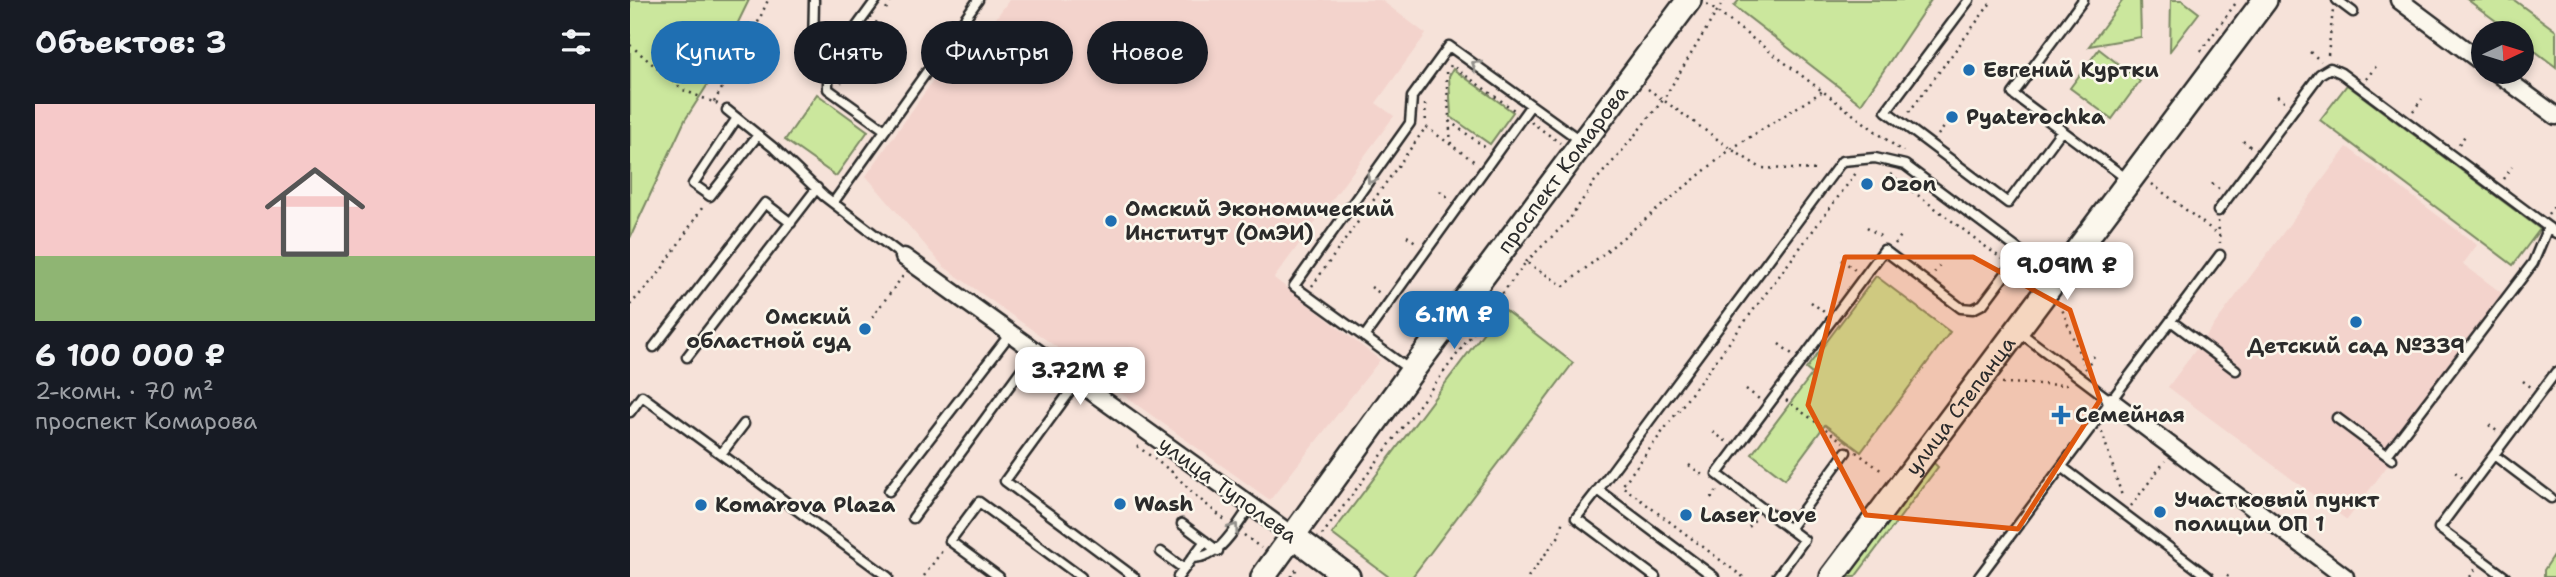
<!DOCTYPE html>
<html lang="ru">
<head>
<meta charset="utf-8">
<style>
  :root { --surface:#171b24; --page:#242831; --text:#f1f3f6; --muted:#9ea1a6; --line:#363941; --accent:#1f6fb2 }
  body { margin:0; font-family:"Shantell Sans",sans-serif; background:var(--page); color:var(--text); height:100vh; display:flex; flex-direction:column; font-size:26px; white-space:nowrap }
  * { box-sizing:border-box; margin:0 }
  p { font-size:23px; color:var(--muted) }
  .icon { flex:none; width:38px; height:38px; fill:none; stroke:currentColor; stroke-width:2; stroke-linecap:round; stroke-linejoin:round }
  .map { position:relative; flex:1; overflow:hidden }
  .panel { display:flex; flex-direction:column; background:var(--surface); width:630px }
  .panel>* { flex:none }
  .guide { position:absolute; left:21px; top:21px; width:665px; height:63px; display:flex; gap:14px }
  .needle { width:46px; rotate:86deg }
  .controls { position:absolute; left:1841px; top:21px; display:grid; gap:14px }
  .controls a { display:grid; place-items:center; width:63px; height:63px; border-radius:50%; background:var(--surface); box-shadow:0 4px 10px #0003; font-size:35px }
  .price { position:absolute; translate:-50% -60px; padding:0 16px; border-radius:14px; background:#fff; color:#222; font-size:23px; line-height:46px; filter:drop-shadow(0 2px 4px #0008) }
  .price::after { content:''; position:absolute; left:50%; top:42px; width:21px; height:16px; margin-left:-10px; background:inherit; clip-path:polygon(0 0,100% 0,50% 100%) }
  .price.selected { background:var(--accent); color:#fff }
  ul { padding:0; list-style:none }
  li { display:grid; align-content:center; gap:14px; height:371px; padding:0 35px }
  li+li { border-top:2px solid var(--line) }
  li span { display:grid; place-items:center; height:217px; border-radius:0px; color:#555 }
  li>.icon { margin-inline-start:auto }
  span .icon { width:126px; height:126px; fill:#fffc; stroke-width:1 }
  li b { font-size:30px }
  h2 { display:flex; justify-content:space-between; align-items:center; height:84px; padding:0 35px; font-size:30px }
  .pill { padding:0 24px; border-radius:32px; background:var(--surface); box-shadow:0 4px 10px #0003; font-size:24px; line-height:63px }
  .pill.selected { background:var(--accent); color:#fff }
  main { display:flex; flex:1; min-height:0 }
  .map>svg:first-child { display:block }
  .built { fill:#f3d3cc }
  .green { fill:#cbe79d; stroke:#7b8964; stroke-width:2 }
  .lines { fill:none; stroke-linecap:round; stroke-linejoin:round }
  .lane-casing { stroke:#2b2b2b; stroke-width:13 }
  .street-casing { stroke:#2b2b2b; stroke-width:21 }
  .secondary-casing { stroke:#2b2b2b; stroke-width:28 }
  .path { stroke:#2b2b2b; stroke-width:2.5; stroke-dasharray:2 5; stroke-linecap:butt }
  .lane { stroke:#fbf7ec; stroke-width:8 }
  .street { stroke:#fbf7ec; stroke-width:16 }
  .secondary { stroke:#fbf7ec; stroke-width:23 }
  .oneway { stroke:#93918c }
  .marked { fill:#df570e; fill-opacity:0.2; stroke:#df570e; stroke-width:5; stroke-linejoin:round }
  .poi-dot { fill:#1f6fb2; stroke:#fbf7ec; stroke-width:2.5 }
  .labels { text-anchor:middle; stroke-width:5; stroke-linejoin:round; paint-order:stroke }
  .poi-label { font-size:21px; font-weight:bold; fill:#2b2b2b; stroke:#fbf7ec; text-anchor:start }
  .street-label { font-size:21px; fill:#2b2b2b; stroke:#fbf7ec }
</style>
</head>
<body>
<main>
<section class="panel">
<h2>Объектов: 3<svg class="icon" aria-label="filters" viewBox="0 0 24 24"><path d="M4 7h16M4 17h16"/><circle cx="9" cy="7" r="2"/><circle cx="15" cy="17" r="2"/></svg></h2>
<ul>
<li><span style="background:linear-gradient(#f6c9c9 70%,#8fb573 0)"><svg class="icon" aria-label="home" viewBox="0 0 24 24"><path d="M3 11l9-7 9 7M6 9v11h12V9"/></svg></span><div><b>6 100 000 ₽</b><p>2-комн. · 70 m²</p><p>проспект Комарова</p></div></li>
</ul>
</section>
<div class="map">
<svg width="1926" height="577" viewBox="0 0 1926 577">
  <rect width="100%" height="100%" fill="#f6e2d9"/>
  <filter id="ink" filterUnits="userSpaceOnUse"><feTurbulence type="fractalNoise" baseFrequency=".0143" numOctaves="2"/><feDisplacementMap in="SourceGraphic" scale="14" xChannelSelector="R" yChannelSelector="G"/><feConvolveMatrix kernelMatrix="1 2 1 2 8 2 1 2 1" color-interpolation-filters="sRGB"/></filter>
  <g filter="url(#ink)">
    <path class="built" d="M379,0H751L796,34L746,103L764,116L644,278L750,360L640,500L313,266L236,176L333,38L346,46Z
      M1717,147L1847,245L1833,264L1881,300L1717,520L1538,387Z"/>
    <path class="green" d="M0,0H119L78,84L55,120L0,238Z
      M1109,0H1301L1231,104L1104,6Z
      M1493,0H1510L1511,37L1459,46Z
      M1541,0H1552L1569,13L1540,51Z
      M1838,0H1884L1926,31V67L1892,41V33H1882Z
      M1469,49L1510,81L1482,119L1440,88Z
      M823,69L883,112L860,144L821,117L819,76Z
      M1717,85L1910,229L1883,265L1690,120Z
      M187,94L238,131L206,176L155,140Z
      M1246,276L1320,332L1231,452L1195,425L1155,479L1122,454L1182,374L1176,369Z
      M872,308L943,363L782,577H759L702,534Z
      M1303,462L1308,467L1225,577H1213L1290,474Z
      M1926,552V577H1914V570Z"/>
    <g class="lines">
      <g class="lane-casing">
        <path id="lane" d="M184,0L183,49L198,66
          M246,0L198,66V89L255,130
          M1339,0L1256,111L1378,203L1432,130
          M1453,0L1383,94L1497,179
          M1707,0L1723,12
          M97,110L144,148L194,196L274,257
          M107,118L63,184L80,196L128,135
          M203,203L348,0
          M1588,211L1690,74L1700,68L1711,73L1926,233
          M1541,321L1606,370
          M1388,331L1481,401
          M734,337L901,105
          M24,347L135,203L161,223
          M57,357L187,188
          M780,370L664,286L780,123L782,97L819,46L951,141
          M447,382L375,481L504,577
          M0,412L12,396L258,577
          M1707,418L1762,459
          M91,454L114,424
          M1757,455L1903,263L1918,227
          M1864,455L1921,498
          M1432,467L1578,577
          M968,490L946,518L1025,577
          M259,491L380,334
          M283,518L404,352
          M552,524L588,551
          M1159,529L1216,452
          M531,552L554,569
          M563,558C592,557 605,527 621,506
          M369,577L320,541L349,502L451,577
          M548,577L575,541
          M1084,577L968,490L1212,161L1245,158L1275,165L1425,277
          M1147,577L1174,540L1087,474L1254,250L1331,308L1343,309L1353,304L1392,252
          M1349,577L1590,255
          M1875,577L1809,528L1926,372"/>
      </g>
      <g class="street-casing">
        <path id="street" d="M1769,0L1853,63
          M1866,72L1926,116
          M274,257L663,536
          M1481,401L1715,577"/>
      </g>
      <g class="secondary-casing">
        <g id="secondary">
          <path d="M663,536L718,577"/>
          <path id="s1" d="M633,577L782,371L1059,0"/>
          <path id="s2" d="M1202,577L1635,0"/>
        </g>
      </g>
      <path class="path" d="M1077,4L1273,152
        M256,9L262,0
        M0,45L53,90L88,104
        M1571,51L1608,0
        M1680,52L1691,61
        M1698,55L1703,10
        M820,67L821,65L884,110
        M816,72L821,145
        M1736,79L1747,65
        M211,83L218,62L248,20
        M1018,89L1101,149L1131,168L1189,170
        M1647,96L1656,102
        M84,102L121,38L138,0
        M795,104L796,125
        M1783,111L1792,99
        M1279,112L1363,0
        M819,121L856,148
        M901,122L930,143
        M1383,127L1391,116
        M1308,135L1322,117
        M1613,141L1622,148
        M1829,144L1837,133
        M1260,174L1372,259
        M1874,179L1882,167
        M1582,183L1590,190
        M1522,184L1589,235
        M810,191L819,198
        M1918,214L1926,203
        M1588,221L1590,243
        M1237,227L1253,238
        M777,236L787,243
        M1265,244L1273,233
        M1212,260L1225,270
        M896,262L939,220L965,181L988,156L1033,100L1094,0
        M1304,273L1312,262
        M682,286L796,127L845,162
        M741,287L751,294
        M1181,302L1194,312
        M1430,304L1453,363
        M0,305L30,272L74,205
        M242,317L273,276
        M1149,344L1162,354
        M1455,369L1464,356
        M1893,381L1901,387
        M1372,383L1438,385
        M1116,389L1129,399
        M1156,400L1213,442
        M1859,425L1868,432
        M1083,432L1097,442
        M1472,432L1492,496
        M507,446L542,472L566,496L595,520
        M1226,452L1252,471
        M1059,465L1075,477
        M1825,472L1833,478
        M1081,498L1089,488
        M1501,506L1535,461
        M1119,527L1125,519
        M614,535L631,548
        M692,535L896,262L934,286L1101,149L1193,91
        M294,576L312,551
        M661,577L669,566
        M898,577L929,536L933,519
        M1113,577L992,486L1226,173
        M1597,577L1599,574
        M1840,577L1846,568"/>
      <use href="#lane" class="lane"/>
      <use href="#street" class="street"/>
      <use href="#secondary" class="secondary"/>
    </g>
    <defs><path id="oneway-chevron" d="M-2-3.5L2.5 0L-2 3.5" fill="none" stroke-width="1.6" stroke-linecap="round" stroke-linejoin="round" transform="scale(1.75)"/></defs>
    <g class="oneway">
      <use href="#oneway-chevron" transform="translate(846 65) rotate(-144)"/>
      <use href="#oneway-chevron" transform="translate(741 179) rotate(126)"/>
      <use href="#oneway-chevron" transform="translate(604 528) rotate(-54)"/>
    </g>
  </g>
  <path class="marked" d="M1215,257H1343L1440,310L1470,400L1388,529L1236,515L1178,405Z"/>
  <g class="poi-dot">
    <circle cx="1339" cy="70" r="7"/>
    <circle cx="1322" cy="117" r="7"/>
    <circle cx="1237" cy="184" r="7"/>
    <circle cx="481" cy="221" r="7"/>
    <circle cx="1726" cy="322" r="7"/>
    <circle cx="235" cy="329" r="7"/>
    <path d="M1427.5 404.5h7v7h7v7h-7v7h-7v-7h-7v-7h7z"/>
    <circle cx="490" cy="504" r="7"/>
    <circle cx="71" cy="505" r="7"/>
    <circle cx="1530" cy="512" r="7"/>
    <circle cx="1056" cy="515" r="7"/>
  </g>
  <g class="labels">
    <g class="poi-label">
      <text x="1353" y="77">Евгений Куртки</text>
      <text x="1336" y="124">Pyaterochka</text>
      <text x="1251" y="191">Ozon</text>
      <text x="495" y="216">Омский Экономический<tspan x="495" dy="24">Институт (ОмЭИ)</tspan></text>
      <text x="221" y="324" text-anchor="end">Омский<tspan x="221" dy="24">областной суд</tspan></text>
      <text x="1726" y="353" text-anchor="middle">Детский сад №339</text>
      <text x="1445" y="422">Семейная</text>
      <text x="1544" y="507">Участковый пункт<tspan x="1544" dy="24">полиции ОП 1</tspan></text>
      <text x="504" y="511">Wash</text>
      <text x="85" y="512">Komarova Plaza</text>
      <text x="1070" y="522">Laser Love</text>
    </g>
    <g class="street-label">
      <text dy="7" stroke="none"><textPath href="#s1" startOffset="506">проспект Комарова</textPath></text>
      <text dy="7" stroke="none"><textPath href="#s2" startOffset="214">улица Степанца</textPath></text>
      <text transform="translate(598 490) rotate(36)" y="7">улица Туполева</text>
    </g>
  </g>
</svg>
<div class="controls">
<a><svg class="needle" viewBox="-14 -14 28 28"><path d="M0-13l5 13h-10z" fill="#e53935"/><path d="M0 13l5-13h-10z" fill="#9ea1a6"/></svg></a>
</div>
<b class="price" style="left:1437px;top:302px">9.09M ₽</b>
<b class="price selected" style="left:824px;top:351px">6.1M ₽</b>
<b class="price" style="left:450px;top:407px">3.72M ₽</b>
<div class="guide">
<a class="pill selected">Купить</a>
<a class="pill">Снять</a>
<a class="pill">Фильтры</a>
<a class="pill">Новое</a>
</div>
</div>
</main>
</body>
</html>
